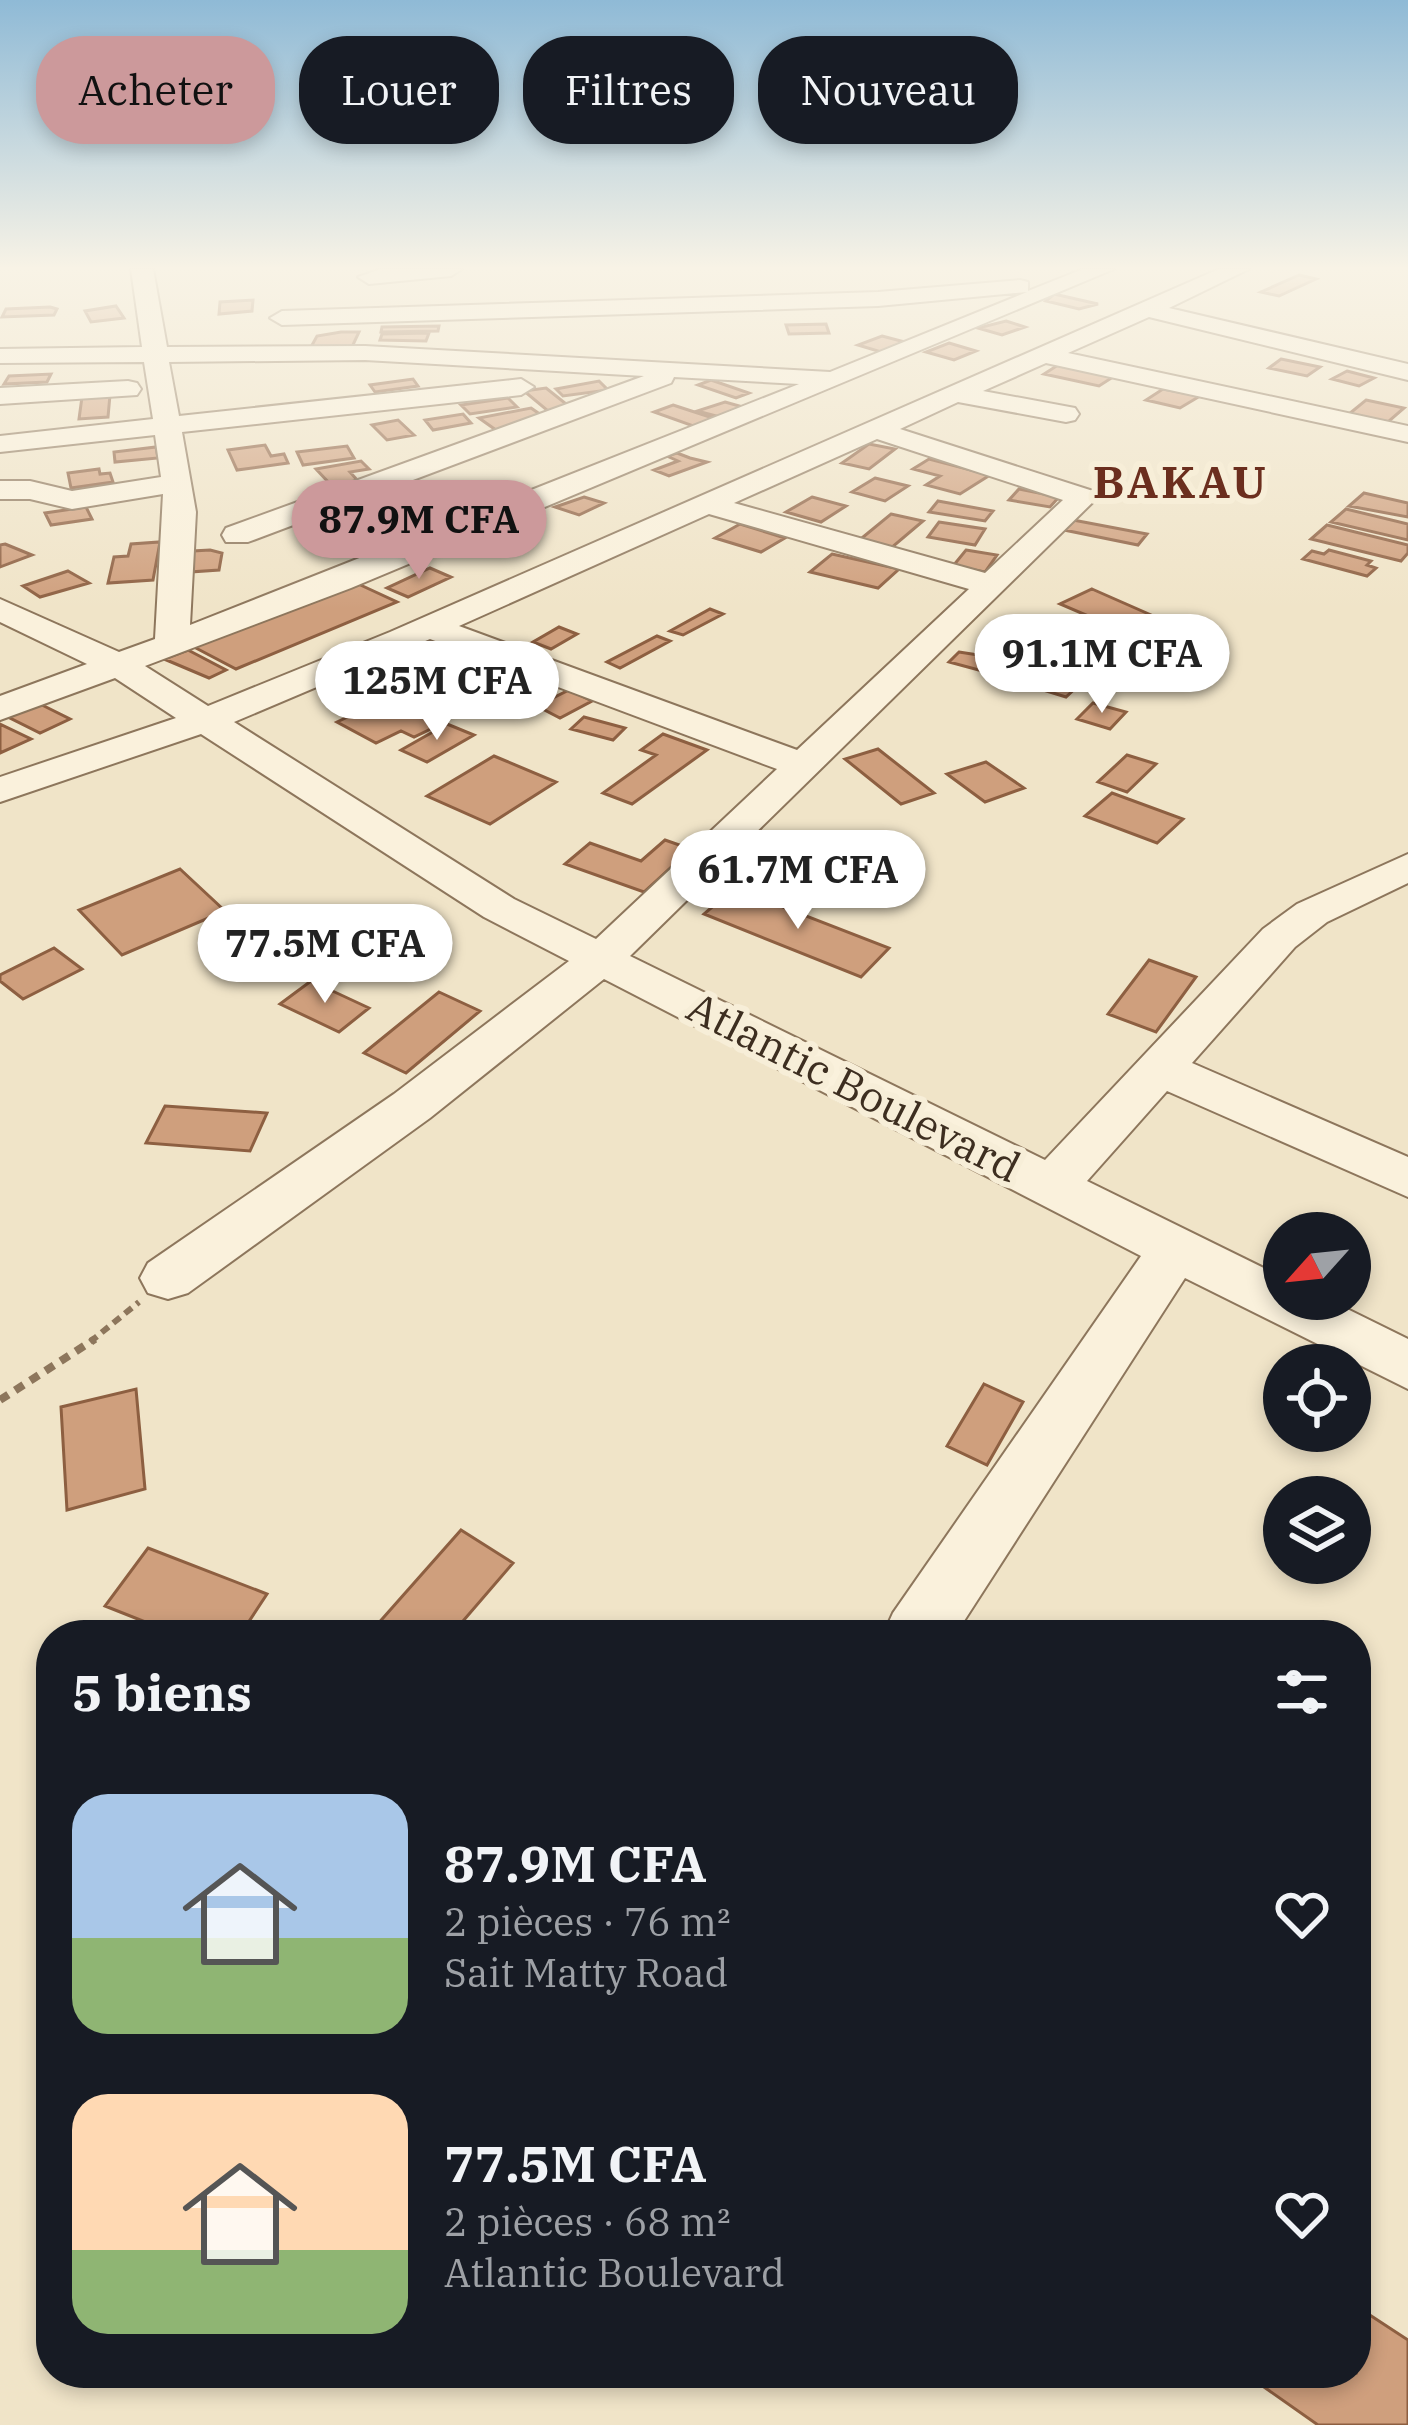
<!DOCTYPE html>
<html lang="fr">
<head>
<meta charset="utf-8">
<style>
  :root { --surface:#171b24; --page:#242831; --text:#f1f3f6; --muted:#9ea1a6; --accent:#cc999b }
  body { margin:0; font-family:"IBM Plex Serif",serif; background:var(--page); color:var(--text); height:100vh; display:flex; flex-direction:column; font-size:45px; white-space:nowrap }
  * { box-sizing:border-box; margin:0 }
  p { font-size:39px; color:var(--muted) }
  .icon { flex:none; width:66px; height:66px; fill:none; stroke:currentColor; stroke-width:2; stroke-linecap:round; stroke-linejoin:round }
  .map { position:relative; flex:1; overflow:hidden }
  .panel { position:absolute; left:36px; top:1620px; width:1335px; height:768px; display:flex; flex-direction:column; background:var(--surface); border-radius:48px; box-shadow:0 6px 18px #0003 }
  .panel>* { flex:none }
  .hud { position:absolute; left:36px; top:36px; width:1338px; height:108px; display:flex; gap:24px }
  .needle { width:78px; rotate:243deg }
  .tools { position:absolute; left:1263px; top:1212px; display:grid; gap:24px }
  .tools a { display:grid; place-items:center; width:108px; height:108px; border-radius:50%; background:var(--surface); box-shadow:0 6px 18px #0003; font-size:60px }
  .price { position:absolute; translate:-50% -102px; padding:0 27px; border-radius:42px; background:#fff; color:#222; font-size:39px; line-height:78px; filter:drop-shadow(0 3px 6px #0008) }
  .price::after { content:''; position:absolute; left:50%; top:72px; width:36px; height:27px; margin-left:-18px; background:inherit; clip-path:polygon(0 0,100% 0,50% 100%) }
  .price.on { background:var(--accent); color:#111 }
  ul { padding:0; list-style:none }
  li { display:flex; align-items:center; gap:36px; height:300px; padding:0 36px }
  li span { display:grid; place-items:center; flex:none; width:336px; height:240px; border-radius:36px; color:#555 }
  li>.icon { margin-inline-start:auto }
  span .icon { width:144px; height:144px; fill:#fffc; stroke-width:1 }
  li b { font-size:51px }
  h2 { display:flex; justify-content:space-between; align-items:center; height:144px; padding:0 36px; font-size:51px }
  .chip { padding:0 42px; border-radius:48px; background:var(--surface); box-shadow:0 6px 18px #0003; font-size:42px; line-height:108px }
  .chip.on { background:var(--accent); color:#111 }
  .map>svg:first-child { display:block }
  .building { fill:#cf9f7d; stroke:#8d5f41; stroke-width:3 }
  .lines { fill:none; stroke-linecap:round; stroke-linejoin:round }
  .minor-casing { stroke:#8d765c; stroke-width:4 }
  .path-far1 { stroke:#8d765c; stroke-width:6; stroke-dasharray:9 6; stroke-linecap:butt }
  .path { stroke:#8d765c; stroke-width:8; stroke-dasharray:10 8; stroke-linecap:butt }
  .minor { fill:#faf1dc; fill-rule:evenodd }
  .labels { text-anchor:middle; stroke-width:12; stroke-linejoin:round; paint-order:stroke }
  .street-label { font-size:42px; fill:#3d2e20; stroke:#f7eed8 }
  .far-district-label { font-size:45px; font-weight:bold; letter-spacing:3px; fill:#6b2e1e; stroke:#f7eed8 }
</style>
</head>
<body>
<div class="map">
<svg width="1408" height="2425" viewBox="0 0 1408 2425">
  <rect width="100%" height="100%" fill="#f0e4c8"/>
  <path class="building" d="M1299,275L1316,279L1279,296L1261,292Z
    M1054,294L1098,304L1079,309L1046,301Z
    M253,300L252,311L219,314L220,302Z
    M116,306L124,318L91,322L85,311Z
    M50,307L57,309L54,315L2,317L6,309Z
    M1006,321L1025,327L1002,335L978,328Z
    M826,324L829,333L789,334L786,325Z
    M439,326L438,331L381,332L382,327Z
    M341,332H359L352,347H311L317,336Z
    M429,333L426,341L380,340L382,334Z
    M882,336L905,342L881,352L858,345Z
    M949,343L976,351L954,360L926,352Z
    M1281,359L1320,367L1307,376L1269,368Z
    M1058,365L1113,377L1099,386L1044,374Z
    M1347,371L1374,378L1359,386L1332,379Z
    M51,374L47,382L4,384L9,376Z
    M413,379L418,386L375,392L370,385Z
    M711,380L749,393L736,398L698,385Z
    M599,381L608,390L563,396L556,389Z
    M546,388L570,407L548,411L524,391Z
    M1163,389L1200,396L1180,408L1146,400Z
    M110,395L108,417L79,419L82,397Z
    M508,398L517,407L470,414L461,405Z
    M1366,400L1404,408L1388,422L1349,414Z
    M725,402L743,407L720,417L697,411Z
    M673,405L716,419L696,427L654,412Z
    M531,408L544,417L496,430L479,418Z
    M463,414L471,423L433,430L425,420Z
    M398,420L414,435L387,440L372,425Z
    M869,444L895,449L869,469L842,463Z
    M265,445L271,456L284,454L288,463L237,470L228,450Z
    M347,446L354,458L303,465L297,452Z
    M156,447L158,458L115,462L114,452Z
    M677,453L690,458L707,462L669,476L654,470L678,461L667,456Z
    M929,459L990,475L960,494L926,485L940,476L913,469Z
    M361,461L369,469L350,472L358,481L332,486L316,469Z
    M99,469L100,474L110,473L113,482L71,488L68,473Z
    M875,478L908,486L885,501L852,492Z
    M1019,489L1059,497L1050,507L1009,500Z
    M1364,493L1408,503V517L1349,506Z
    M584,497L604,503L579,515L555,507Z
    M812,497L846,506L821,522L786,512Z
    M441,499L480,513L457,523L418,509Z
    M938,501L993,511L985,521L929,512Z
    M345,504L373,513L355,521L327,512Z
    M86,507L92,519L51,525L45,513Z
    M1346,509L1408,524V540L1331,522Z
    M891,514L923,521L890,549L857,542Z
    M1073,520L1147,534L1138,545L1064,530Z
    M939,522L985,529L975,545L928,537Z
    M740,524L785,538L761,552L715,538Z
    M1327,525L1408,545V553L1401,561L1311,539Z
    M373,533L407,546L383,557L349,543Z
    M160,542L153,580L108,583L114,557L128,556L131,544Z
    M5,544L32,555L0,567V545Z
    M210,550L222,553L219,570L189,572L193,551Z
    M966,550L997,555L985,572L953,566Z
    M1329,550L1371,561L1367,565L1376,568L1367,576L1303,559L1312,551L1324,554Z
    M832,554L899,569L878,588L810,572Z
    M430,568L451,577L408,597L387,588Z
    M68,571L89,583L40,597L23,586Z
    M354,582L397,602L236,669L194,647Z
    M1092,589L1160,619L1128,633L1060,604Z
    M710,609L723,614L683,635L670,631Z
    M559,627L577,634L551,649L533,642Z
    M657,636L670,641L620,668L607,662Z
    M188,650L226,670L209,678L164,659Z
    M959,652L1004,659L990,673L949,662Z
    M1080,652L1114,669L1091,679L1057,661Z
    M464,665L487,676L446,696L458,699L438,709L405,693Z
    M1030,667L1060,676L1082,682L1066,697L1014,681Z
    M512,676L538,684L511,703L485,695Z
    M569,690L592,701L560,718L537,706Z
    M388,698L427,718L441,724L414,737L401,731L376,743L337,722Z
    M32,700L70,719L40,733L2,714Z
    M1093,703L1126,712L1110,729L1077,719Z
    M584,717L625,728L613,740L571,729Z
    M0,724L31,739L0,753Z
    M447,724L474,735L427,762L401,750Z
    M663,734L707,750L632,804L603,793L656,755L641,750Z
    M878,749L934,793L901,804L845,759Z
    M1127,755L1156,764L1127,792L1098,782Z
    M494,756L556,782L490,824L427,796Z
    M986,762L1024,788L985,802L947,774Z
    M1112,793L1183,819L1157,843L1085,816Z
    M665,840L691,849L644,892L565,864L590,843L641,861Z
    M180,869L225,911L122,955L79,910Z
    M734,888L889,948L861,977L704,914Z
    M54,948L82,969L23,999L0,981V975Z
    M1149,960L1196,977L1156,1032L1108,1014Z
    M311,981L369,1008L339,1032L280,1004Z
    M439,992L480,1011L406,1073L364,1053Z
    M165,1106L267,1113L250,1151L146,1143Z
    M984,1384L1023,1402L987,1465L947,1446Z
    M136,1389L145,1489L67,1510L61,1407Z
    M461,1530L513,1563L451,1635H368Z
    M148,1548L267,1594L240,1635H178L105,1606Z
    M1356,2306L1408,2340V2425H1318L1244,2373H1356Z"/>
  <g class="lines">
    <g class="minor-casing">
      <path id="minor" d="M131,269H153L167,347L365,346L830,372L1027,292L878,306L282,325L270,318L282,311L878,292L1020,280L1028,282V291L1083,269H1114L351,588L145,666L208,706L390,632L1219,269H1249L1169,308L1408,364V380L1149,317L1068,353L1408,426V442L1046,363L983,391L1075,408L1079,414L1075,420L1066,422L958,402L900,429L1093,491L1098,497L630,956L1045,1160L1263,929L1297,904L1408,854V883L1327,922L1295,947L1192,1063L1408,1157V1197L1167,1091L1087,1181L1284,1278V1299H1327L1408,1339V1389L1185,1278L955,1635H883L893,1613L1141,1256L604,979L430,1118L188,1293L168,1299L148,1293L140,1278L148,1263L394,1094L569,961L484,917L201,734L0,802V777L176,718L115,678L0,720V696L87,664L0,622V599L119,652L155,639L163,494L72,509L30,499H0V481H30L72,491L161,477L155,435L0,452V436L153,419L144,362L0,363V349L142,347ZM365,360L644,376L226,528L222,535L226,542H248L671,383L674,377L799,384L190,625L196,512L182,432L521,395L534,387L521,379L179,416L169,362ZM877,439L1063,500L985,573L734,503ZM709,514L969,589L797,750L459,626ZM430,639L777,769L596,939L514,899L234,722Z
        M381,269H462L451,276L369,284L358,277Z
        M128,381L137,383L141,389L137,395L0,404V388Z"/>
    </g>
    <path class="path-far1" d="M90,1342L139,1302"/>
    <path class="path" d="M0,1400L95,1339"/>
    <use href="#minor" class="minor"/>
  </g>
  <linearGradient id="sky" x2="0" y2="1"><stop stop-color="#8fbad6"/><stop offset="0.44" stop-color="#f8f3e6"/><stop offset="1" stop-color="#f8f3e6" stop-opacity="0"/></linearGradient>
  <rect width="1408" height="609" fill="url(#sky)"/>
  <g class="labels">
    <g class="street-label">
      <text transform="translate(854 1087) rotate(27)" y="15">Atlantic Boulevard</text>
    </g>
    <g class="far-district-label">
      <text x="1181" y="498">BAKAU</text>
    </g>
  </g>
</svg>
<div class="tools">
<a><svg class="needle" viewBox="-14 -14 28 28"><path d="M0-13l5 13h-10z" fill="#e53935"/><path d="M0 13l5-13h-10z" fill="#9ea1a6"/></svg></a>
<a><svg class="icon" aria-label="locate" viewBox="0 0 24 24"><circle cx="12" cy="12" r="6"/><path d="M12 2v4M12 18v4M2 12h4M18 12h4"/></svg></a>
<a><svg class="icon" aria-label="layers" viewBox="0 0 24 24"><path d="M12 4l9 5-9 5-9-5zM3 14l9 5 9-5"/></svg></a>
</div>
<b class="price on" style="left:419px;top:582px">87.9M CFA</b>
<b class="price" style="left:1102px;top:716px">91.1M CFA</b>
<b class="price" style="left:437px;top:743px">125M CFA</b>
<b class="price" style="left:798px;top:932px">61.7M CFA</b>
<b class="price" style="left:325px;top:1006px">77.5M CFA</b>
<div class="hud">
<a class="chip on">Acheter</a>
<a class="chip">Louer</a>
<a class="chip">Filtres</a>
<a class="chip">Nouveau</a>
</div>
<section class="panel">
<h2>5 biens<svg class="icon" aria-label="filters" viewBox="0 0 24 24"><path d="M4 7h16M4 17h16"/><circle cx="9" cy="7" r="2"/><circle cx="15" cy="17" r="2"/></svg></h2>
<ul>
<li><span style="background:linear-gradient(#a9c7e8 60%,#8fb573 0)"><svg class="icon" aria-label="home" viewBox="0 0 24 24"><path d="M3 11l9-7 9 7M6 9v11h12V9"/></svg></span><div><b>87.9M CFA</b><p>2 pièces · 76 m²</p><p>Sait Matty Road</p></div><svg class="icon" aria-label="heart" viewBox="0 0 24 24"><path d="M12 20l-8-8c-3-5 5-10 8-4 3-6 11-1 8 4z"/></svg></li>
<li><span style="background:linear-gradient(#ffd9b3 65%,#8fb573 0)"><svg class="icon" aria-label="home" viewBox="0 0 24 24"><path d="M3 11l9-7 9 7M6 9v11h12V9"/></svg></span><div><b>77.5M CFA</b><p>2 pièces · 68 m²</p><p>Atlantic Boulevard</p></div><svg class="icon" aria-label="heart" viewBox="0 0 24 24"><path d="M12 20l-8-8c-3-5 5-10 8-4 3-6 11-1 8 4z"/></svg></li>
</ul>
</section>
</div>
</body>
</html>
